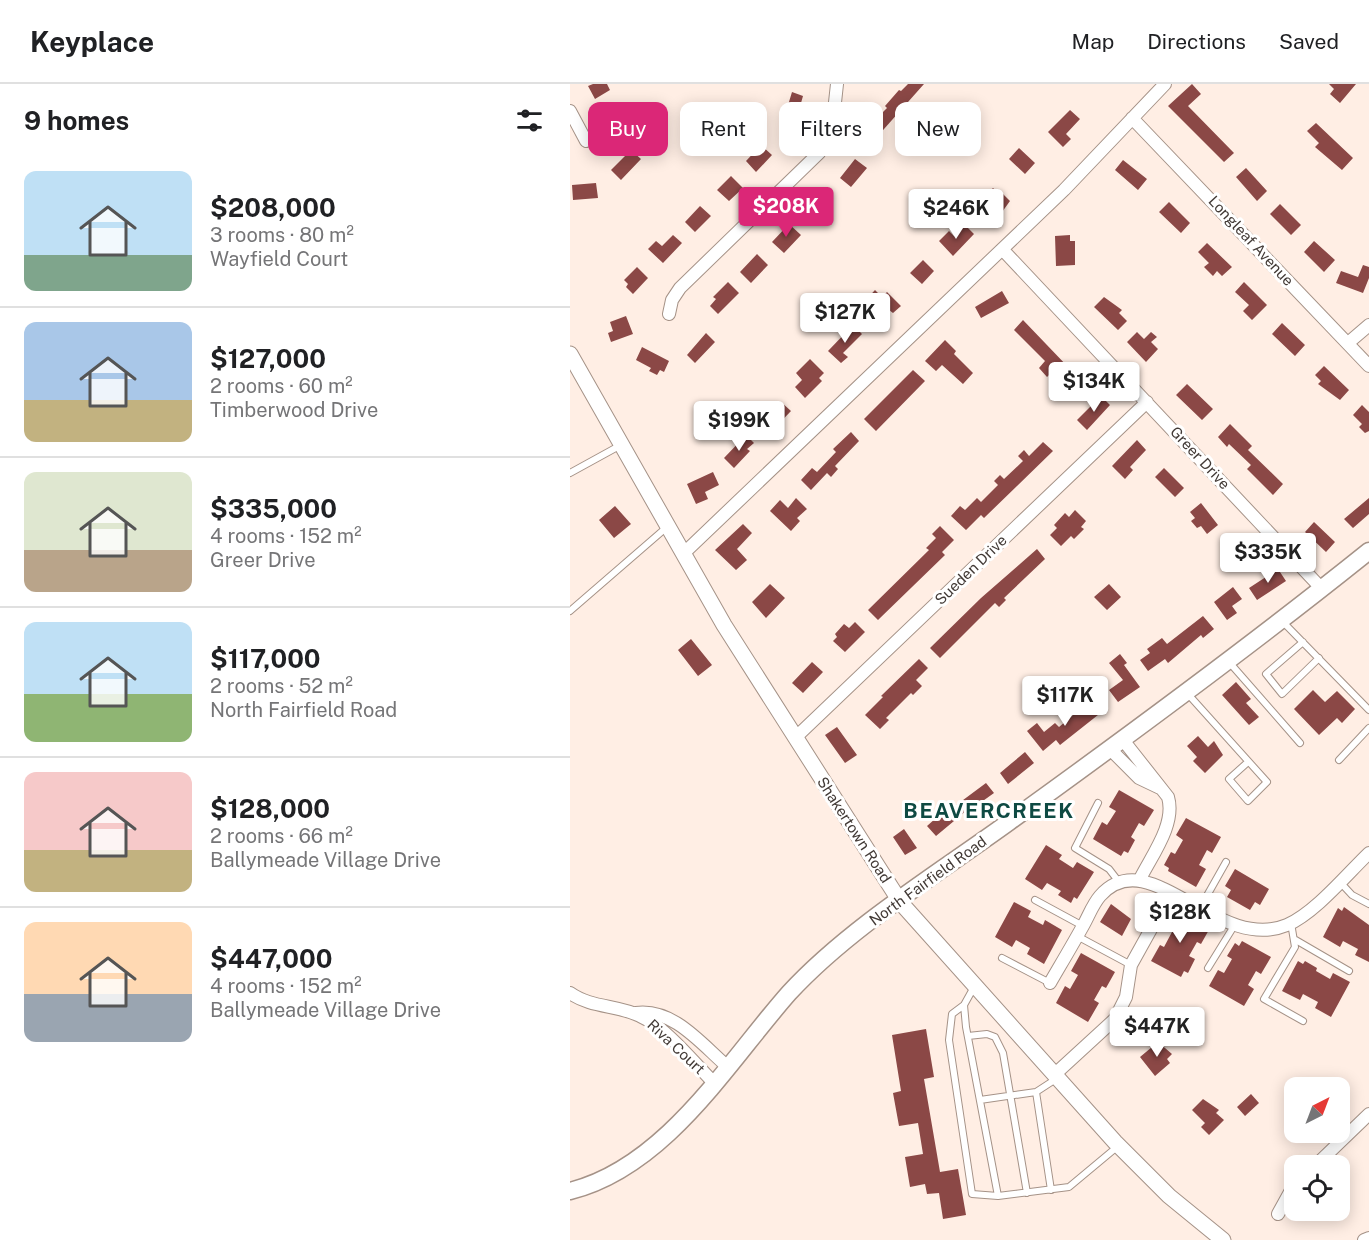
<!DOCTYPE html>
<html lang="en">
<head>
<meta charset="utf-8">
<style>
  :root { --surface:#fff; --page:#f2f2f2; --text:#202124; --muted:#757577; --line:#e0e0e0; --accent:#db2777 }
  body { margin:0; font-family:"Public Sans",sans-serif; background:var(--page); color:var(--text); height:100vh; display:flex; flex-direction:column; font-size:22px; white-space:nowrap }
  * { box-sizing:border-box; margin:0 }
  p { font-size:20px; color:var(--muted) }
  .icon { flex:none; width:33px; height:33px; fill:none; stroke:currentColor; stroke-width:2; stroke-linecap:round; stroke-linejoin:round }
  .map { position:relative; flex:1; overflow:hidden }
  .sheet { display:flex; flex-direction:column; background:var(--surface); width:570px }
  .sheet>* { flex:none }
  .top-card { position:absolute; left:18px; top:18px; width:570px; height:54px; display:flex; gap:12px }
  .needle { width:39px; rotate:42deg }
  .controls { position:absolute; left:714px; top:993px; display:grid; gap:12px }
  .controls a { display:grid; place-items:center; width:66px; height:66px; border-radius:12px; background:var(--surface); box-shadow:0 3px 15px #0003; font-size:30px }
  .price { position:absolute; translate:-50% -51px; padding:0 14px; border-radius:6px; background:#fff; color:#222; font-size:20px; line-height:39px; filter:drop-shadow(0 2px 3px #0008) }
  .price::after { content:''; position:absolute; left:50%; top:36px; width:18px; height:14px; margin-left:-9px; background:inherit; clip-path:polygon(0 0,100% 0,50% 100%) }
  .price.current { background:var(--accent); color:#fff }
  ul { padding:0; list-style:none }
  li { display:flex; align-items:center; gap:18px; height:150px; padding:0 24px }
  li+li { border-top:2px solid var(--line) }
  li span { display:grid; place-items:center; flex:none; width:168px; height:120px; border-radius:12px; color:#555 }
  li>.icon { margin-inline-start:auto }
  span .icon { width:72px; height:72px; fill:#fffc; stroke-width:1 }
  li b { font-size:26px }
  h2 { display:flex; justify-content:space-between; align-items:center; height:72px; padding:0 24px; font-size:26px }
  .tag { padding:0 21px; border-radius:12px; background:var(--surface); box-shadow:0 3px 15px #0003; font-size:21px; line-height:54px }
  .tag.current { background:var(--accent); color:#fff }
  header { display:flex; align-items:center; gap:36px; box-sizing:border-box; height:84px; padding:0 30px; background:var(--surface); border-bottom:2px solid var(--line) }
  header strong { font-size:28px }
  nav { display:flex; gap:33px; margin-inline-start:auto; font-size:21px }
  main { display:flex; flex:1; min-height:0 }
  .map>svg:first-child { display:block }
  .building { fill:#8b4846 }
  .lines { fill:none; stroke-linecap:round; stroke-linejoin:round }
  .service-casing { stroke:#a59287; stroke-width:8 }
  .minor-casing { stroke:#a59287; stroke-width:14 }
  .tertiary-casing { stroke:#a59287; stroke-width:17 }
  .secondary-casing { stroke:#a59287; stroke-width:19 }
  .service { stroke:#fff; stroke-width:6 }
  .minor { stroke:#fff; stroke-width:12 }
  .tertiary { stroke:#fff; stroke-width:15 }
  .secondary { stroke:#fff; stroke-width:16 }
  .labels { text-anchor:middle; stroke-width:6; stroke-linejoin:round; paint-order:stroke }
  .street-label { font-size:15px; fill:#423a36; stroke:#fff }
  .district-label { font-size:21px; font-weight:bold; letter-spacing:1.5px; fill:#0e4a43; stroke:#fff }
</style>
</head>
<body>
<header>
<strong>Keyplace</strong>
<nav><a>Map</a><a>Directions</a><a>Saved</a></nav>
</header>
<main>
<section class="sheet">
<h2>9 homes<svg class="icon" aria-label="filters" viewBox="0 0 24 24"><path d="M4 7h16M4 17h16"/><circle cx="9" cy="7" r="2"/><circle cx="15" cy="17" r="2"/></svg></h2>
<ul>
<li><span style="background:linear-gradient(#bfe0f5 70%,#7fa58c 0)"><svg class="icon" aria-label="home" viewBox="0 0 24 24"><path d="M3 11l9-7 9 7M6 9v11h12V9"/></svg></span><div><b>$208,000</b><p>3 rooms · 80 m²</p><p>Wayfield Court</p></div></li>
<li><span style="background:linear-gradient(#a9c7e8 65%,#c2b280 0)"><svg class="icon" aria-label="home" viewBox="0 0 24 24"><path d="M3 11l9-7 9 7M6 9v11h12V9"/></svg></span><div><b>$127,000</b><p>2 rooms · 60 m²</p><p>Timberwood Drive</p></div></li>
<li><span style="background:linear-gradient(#dfe7d0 65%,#b9a48a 0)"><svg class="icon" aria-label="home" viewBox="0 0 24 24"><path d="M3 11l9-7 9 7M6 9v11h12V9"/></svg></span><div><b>$335,000</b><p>4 rooms · 152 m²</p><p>Greer Drive</p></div></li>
<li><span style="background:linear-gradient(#bfe0f5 60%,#8fb573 0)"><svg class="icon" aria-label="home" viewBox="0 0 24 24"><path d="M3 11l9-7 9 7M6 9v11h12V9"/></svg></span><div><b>$117,000</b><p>2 rooms · 52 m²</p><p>North Fairfield Road</p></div></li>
<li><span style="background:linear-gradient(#f6c9c9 65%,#c2b280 0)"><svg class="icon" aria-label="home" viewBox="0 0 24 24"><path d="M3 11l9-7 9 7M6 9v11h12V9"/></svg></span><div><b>$128,000</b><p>2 rooms · 66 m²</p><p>Ballymeade Village Drive</p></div></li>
<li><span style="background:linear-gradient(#ffd9b3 60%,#9aa5b1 0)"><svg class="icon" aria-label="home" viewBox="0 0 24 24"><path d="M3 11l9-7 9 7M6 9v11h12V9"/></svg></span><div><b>$447,000</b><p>4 rooms · 152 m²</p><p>Ballymeade Village Drive</p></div></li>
</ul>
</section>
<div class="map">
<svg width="799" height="1156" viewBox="0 0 799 1156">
  <rect width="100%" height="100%" fill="#ffeee4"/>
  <path class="building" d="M23,0H37L40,6L25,15L18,2Z
    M338,0H354L298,63L288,53L317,24L315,22L329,6L331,7Z
    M622,0L631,10L618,22L664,69L654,78L598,22Z
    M759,0H786L770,19L760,10L764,5Z
    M222,8L233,12L229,26L234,27L231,35L215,31Z
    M59,21L69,39L56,47L48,27Z
    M500,26L510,35L496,50L501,55L493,63L478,48Z
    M746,39L783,74L772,86L745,63L749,59L737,47Z
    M191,61L202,71L186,88L176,77Z
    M449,64L465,79L455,90L439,75Z
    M61,66L71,75L51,96L41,86Z
    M285,75L297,84L281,103L270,94Z
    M553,76L577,95L568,106L545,86Z
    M676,84L697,107L687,117L666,93Z
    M161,92L173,104L159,117L147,106Z
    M26,99L28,114L3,116L2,101Z
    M423,104L429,110L431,108L440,117L427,135L424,132L418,139L408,129L416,122L411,117Z
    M251,110L262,120L244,139L236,130Z
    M599,118L620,139L611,149L589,128Z
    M710,120L731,141L721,151L700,130Z
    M130,122L141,132L125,148L115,138Z
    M219,140L231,151L214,169L202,158Z
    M395,141L404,150L383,172L369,157L379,147L384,152Z
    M103,151L112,159L93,179L78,165L86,157L92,162Z
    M500,151V157H505V181L486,182L485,152Z
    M744,157L765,176L754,188L734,168Z
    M637,159L662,183L652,192L647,187L643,192L634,183L639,179L628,168Z
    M187,170L198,181L181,199L170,188Z
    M353,176L364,187L352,200L340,189Z
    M793,181L799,183V194L793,209L766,199L771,187L788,193Z
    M67,183L78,194L63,210L56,203L58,200L54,196Z
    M158,198L169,209L148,230L140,222L146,215L143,213Z
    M674,198L697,221L682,236L673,227L679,221L665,208Z
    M305,206L312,213L317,208L331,222L323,229L319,226L308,238L291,221Z
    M432,207L439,219L411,234L405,223Z
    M534,213L552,226L549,229L557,237L548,246L524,223Z
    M56,232L63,250L41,258L38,249L43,247L40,238Z
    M453,236L499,284L497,286L506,294L499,302L483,287L477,293L469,284L475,277L444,246Z
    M712,239L735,261L725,272L702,250Z
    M283,241L292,250L273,269L278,273L271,279L258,267Z
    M567,248L574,255L581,248L587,253L581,258L588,265L576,278L557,258Z
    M136,249L145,258L125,279L117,271Z
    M375,256L386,267L384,270L403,289L393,300L372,281L366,287L355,277Z
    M72,263L99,277L94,288L90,286L87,291L79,287L81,284L66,276Z
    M240,275L254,289L249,294L252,297L235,314L225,303L232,296L226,289Z
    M754,282L779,306L770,316L748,300L751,297L745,291Z
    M343,286L355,297L306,347L294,335Z
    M617,300L643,325L632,336L606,311Z
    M531,312L540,321L517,346L507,336Z
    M211,318L221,327L199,350L189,341L193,337L186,331L195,323L201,328Z
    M792,321L799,328V347L795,349L789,343L792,340L783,331Z
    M660,340L682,362L678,366L713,400L703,411L677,385L681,381L659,360L657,363L648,353Z
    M281,348L289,357L265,382L268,385L261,393L257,389L241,406L231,396L242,384L247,388L266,368L263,365Z
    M176,351L184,359L177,365L180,367L164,384L154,374Z
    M567,356L576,366L560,383L563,386L555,395L542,382Z
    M473,358L483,367L414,434L411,431L396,446L381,432L390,422L395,426L407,414L411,418L428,401L424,397L430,391L434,395L453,377L448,372L454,366L459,372Z
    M594,384L614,404L605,413L585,393Z
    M143,388L149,401L135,408L138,415L126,420L117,400Z
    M226,414L237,425L227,434L230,437L221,447L200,427L210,416L218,424Z
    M799,414V430L783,444L774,435Z
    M631,419L648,441L637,450L631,442L627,444L621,437L625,434L620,428Z
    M45,422L61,440L44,454L29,436Z
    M505,426L516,437L511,443L514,445L504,455L501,452L491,462L480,451L487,444L484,441L495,429L499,433Z
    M744,438L765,458L756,468L735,448Z
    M173,440L182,449L167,465L177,476L166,486L145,466Z
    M370,442L384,456L372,468L375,471L308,536L298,526L359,466L356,464L366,454L362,450Z
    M467,465L475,475L434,514L436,516L429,523L425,519L370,574L360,564L411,514Z
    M708,485L716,497L687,516L679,504Z
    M200,500L215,514L196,534L182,518Z
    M539,500L551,513L537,526L524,513Z
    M663,503L672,515L662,522L667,529L657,536L644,518Z
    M633,532L644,545L633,554L631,551L598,579L595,575L578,587L570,576L580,569L577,565L592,554L597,560Z
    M285,538L295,548L275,568L263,557L267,553L265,550L274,540L279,544Z
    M121,555L142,581L128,592L108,566Z
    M550,570L557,579L554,581L570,603L548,618L539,606L553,596L539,579Z
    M349,575L358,584L346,596L352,602L343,611L341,609L316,634L319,636L310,645L295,631L313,613L311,612Z
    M242,578L253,588L233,609L222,599Z
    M666,598L681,615L676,619L689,633L679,641L652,611Z
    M743,606L755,618L767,607L785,625L772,639L767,634L749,651L724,625Z
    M522,615L533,627L490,661L486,656L473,667L457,647L467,639L474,648L485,639L489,643Z
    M267,643L287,671L275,679L255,651Z
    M628,652L638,663L644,657L653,671L635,689L623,677L627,673L617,662Z
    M455,668L464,679L438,700L430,689Z
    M416,699L424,709L403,724L402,722L366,752L357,742L383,719L385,722Z
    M549,706L584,726L574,742L569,739L561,753L565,756L558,769L554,767L551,772L523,755L532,738L537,741L546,727L539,723Z
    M616,734L651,753L642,769L637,766L629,781L636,785L626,803L598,787L599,784L594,781L601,768L605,770L613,756L606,751Z
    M334,745L347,764L335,771L323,753Z
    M476,761L492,771L489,775L503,784L507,778L524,788L507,815L504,813L501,819L488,811L491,807L477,799L472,806L455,795Z
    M665,785L699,805L690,821L685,818L680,826L657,813L661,806L655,802Z
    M444,818L461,827L458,833L473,841L475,836L492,846L474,880L457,870L460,864L446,856L442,863L425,853Z
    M541,820L561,835L552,852L530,838Z
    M774,823L799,841V878L785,871L788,865L773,857L770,863L753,853L768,824L772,827Z
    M604,826L640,844L631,860L627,858L619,872L625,875L618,889L614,887L611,893L581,877L590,861L594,863L602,848L595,844Z
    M672,857L701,873L691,890L686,887L678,901L684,905L674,922L639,902L648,886L654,889L662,875L657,872L665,859L669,862Z
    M511,869L545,888L536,904L532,902L524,916L529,919L518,938L486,919L495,902L500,905L508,891L501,887Z
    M728,877L733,880L735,877L747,884L746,887L760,895L763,889L780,898L761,933L745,924L748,918L733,910L730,916L712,907Z
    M356,945L364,993L354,995L370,1088L388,1085L396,1131L373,1135L369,1109L357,1110L355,1100L340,1103L335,1073L353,1070L348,1039L329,1042L323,1009L331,1007L322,951Z
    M588,958L602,970L597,975L600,979L585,992L570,973Z
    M681,1010L689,1019L675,1032L667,1023Z
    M633,1015L649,1026L646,1029L654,1036L639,1051L631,1043L635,1039L622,1026Z"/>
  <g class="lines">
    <g class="service-casing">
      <path id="service" d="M0,389L51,361
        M0,527L97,443
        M712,537L799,626
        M733,558L696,590L712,610L749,574
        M659,578L730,659
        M617,609L697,698L678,717L659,695L678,678
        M769,676L799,644
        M528,719L505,764L539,785L549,798
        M769,797L782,811L799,820
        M465,816L513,842
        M630,824L656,778
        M721,839L725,863L694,915L733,937
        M507,852L561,881
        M724,855L779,887
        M432,874L480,899
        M638,884L664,842
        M404,903L394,921L396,943L428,1112
        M394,921L382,930L379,956L402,1110L428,1112L499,1103L547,1063
        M398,952L417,950L425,953L433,969L457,1109
        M466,1008L481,1106
        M410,1016L466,1008L486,995"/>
    </g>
    <g class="minor-casing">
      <path id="minor" d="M0,27L16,57
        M562,34L799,282
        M432,165L752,505
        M99,230L102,216L110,204L249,69L262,46L267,0
        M778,259L799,241
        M113,470L494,106L595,0
        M225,654L577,318
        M553,656L598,713C606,740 582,771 570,795
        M540,665L569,694L590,704
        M480,899C491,880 503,860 514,840C519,831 523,820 530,812C579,756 647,870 717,841C745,829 777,790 799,769
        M0,909C21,924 48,921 70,932C97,944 125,980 146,1001
        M66,929C104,924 132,961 159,984
        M484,991L545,935L556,913L561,881L601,809
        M745,1082L799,1030
        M708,1130L724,1101
        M794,1156L799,1154"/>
    </g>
    <g class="tertiary-casing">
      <path id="tertiary" d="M0,270L154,541L331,819L545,1058L599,1112L653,1156"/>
    </g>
    <g class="secondary-casing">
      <path id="secondary" d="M0,1107C96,1083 158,978 219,909C279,844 367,790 439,738C561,650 682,561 799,467"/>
    </g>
    <use href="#service" class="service"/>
    <use href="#minor" class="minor"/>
    <use href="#tertiary" class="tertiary"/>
    <use href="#secondary" class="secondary"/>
  </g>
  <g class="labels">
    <g class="street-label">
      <text transform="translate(681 157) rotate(47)" y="5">Longleaf Avenue</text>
      <text transform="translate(630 374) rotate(47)" y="5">Greer Drive</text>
      <text transform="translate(401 486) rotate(-44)" y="5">Sueden Drive</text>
      <text transform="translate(284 746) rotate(57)" y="5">Shakertown Road</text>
      <text transform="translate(358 797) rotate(-36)" y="5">North Fairfield Road</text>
      <text transform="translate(106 963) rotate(43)" y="5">Riva Court</text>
    </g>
    <g class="district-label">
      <text x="419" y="734">BEAVERCREEK</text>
    </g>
  </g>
</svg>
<div class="controls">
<a><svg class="needle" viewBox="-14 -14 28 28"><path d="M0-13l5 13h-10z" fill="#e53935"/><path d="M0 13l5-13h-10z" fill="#757577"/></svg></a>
<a><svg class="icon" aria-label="locate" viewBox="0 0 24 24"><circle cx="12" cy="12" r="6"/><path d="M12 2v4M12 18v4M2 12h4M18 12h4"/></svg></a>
</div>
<b class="price current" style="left:216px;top:154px">$208K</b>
<b class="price" style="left:386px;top:156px">$246K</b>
<b class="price" style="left:275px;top:260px">$127K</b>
<b class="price" style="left:524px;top:329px">$134K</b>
<b class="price" style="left:169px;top:368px">$199K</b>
<b class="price" style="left:698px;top:500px">$335K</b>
<b class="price" style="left:495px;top:643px">$117K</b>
<b class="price" style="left:610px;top:860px">$128K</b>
<b class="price" style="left:587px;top:974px">$447K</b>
<div class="top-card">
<a class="tag current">Buy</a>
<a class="tag">Rent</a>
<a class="tag">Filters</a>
<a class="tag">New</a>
</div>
</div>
</main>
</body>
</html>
